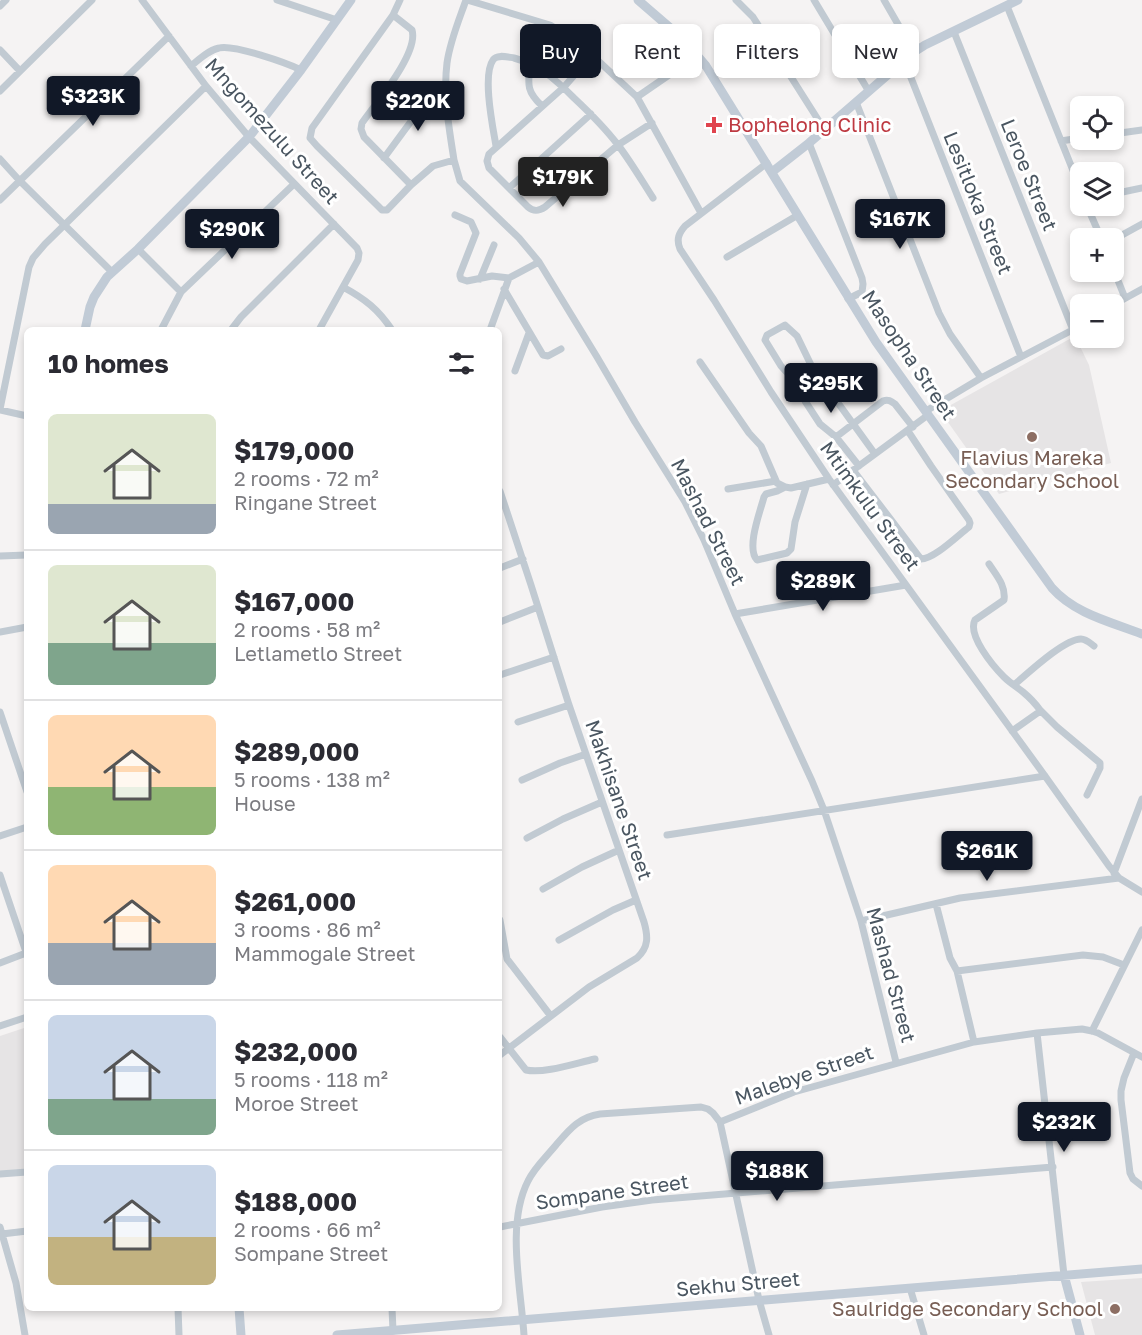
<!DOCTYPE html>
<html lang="en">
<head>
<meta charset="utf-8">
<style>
  :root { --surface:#fff; --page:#f2f2f3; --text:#2b2b33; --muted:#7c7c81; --line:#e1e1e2; --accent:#111827 }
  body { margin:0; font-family:"Golos Text",sans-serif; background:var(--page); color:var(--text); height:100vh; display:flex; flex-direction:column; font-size:22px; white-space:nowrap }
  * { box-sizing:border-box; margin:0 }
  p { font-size:20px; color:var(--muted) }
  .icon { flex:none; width:33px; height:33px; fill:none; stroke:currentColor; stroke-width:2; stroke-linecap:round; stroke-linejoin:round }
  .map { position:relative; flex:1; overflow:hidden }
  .side { position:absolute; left:24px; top:327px; width:478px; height:984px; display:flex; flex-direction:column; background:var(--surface); border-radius:9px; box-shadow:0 3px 9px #0003 }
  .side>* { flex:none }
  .guide { position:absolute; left:520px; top:24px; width:531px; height:54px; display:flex; gap:12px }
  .tools { position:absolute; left:1070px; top:96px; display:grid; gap:12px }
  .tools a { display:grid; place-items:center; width:54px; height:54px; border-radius:9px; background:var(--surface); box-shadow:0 3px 9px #0003; font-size:30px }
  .price { position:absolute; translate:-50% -51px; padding:0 14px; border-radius:6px; background:var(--accent); color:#fff; font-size:20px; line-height:39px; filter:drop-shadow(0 2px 3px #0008) }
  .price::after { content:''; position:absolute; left:50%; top:36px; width:18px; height:14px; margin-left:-9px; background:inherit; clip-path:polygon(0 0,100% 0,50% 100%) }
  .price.active { background:#222; color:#fff }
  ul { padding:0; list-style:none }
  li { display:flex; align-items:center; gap:18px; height:150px; padding:0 24px }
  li+li { border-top:2px solid var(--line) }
  li span { display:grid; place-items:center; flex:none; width:168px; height:120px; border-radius:9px; color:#555 }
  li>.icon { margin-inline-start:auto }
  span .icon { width:72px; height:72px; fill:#fffc; stroke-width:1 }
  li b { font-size:26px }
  h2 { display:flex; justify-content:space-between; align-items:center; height:72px; padding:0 24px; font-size:26px }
  .tag { padding:0 21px; border-radius:9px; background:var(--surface); box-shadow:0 3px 9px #0003; font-size:21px; line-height:54px }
  .tag.active { background:var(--accent); color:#fff }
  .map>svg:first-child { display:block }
  .education { fill:#e6e4e5 }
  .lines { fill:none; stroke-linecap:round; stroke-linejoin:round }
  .street { stroke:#c1cad2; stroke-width:7 }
  .secondary { stroke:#c1cbd6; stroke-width:9 }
  .health-dot { fill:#e0444e; stroke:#fff; stroke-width:2 }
  .education-dot { fill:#8d6e63; stroke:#fff; stroke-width:2 }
  .labels { text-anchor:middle; stroke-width:6; stroke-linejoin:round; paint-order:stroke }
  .health-label { font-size:20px; fill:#be3a42; stroke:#fff; text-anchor:start }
  .street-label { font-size:20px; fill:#4a5661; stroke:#fff }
  .education-label { font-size:20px; fill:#785e54; stroke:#fff }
</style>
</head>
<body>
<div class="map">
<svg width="1142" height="1335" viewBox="0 0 1142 1335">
  <rect width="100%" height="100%" fill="#f5f3f3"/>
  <path class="education" d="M1075,336L1089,365L1111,463L999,494L940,411Z
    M27,1027V1170L0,1172V1036Z
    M1142,1278V1335H1095L1081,1282Z"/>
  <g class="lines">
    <path class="street" d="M142,0L206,86L249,137L357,248L359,253L358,260L319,330
      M277,0L337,20
      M400,0L393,15L312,128L310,138L317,146L378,206L382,210H387L411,185L433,166L454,160
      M466,0C459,20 450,41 447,63C443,95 449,128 454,160L460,181L519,238L539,262L597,357L635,422L685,502L704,540L735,614L812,781L824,810L861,921L896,1062
      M467,0L550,25L574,40L592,55L637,97L701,213
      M736,0L753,17L824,129
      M814,0L868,90
      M884,0L914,52
      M0,6L6,0
      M1007,6L1080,188
      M393,15L412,30C419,53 376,103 362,123L361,129L364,137L411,185
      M954,32L1073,330
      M0,50L20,71
      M592,55L564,87L489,154L487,161L489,168L528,207C534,212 539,211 545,207L618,145L652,123
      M904,60L1021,357
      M530,64C528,84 526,91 542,106
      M191,66C199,59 209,50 219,48C233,44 287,63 301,70
      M0,91L92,0
      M637,97L698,55
      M856,102L939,313L950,334L981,378
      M1113,134L1142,130
      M1061,141L1080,138
      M809,143L862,278L863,284L862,292L848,299
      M496,146C493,128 482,75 493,60C497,54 507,57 514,58C540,65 555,79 574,98C590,113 605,128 618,145C631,162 642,181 653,198
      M384,158L423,105L431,101L446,98
      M0,159L19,180L112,272
      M767,163L685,226C679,233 676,239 680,249L714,300L771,392L829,479L1045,776L1109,866L1119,878L1142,892
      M509,188L591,114
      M1113,194L1142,188
      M0,200L169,36
      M1087,206L1101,238
      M455,215L471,222L476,233L460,274V276L461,279L467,281L492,276L509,278
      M1113,240L1142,224
      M138,249L181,292
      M727,257L798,215
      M1113,268L1125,298
      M480,279L494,245
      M343,287C365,299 378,309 392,330
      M504,289L543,355L548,356L561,349
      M1113,305L1142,289
      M161,330L181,292L294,184
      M231,330L241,317L334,224
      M490,330L509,278L539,262
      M700,362L749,433L761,446L777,483L785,487L791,488L829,479
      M515,371L529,333
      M0,409L29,267L33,258L45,244L206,86
      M0,410L27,416
      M926,411L981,378L1080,326
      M836,437L859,466
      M875,454L812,367L797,336L785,325L767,335L765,340L781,366L799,386L805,401L820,424L836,437L883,401C888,399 891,401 895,404L913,427
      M853,470L921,559C934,559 957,536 969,527L970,523L969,520L931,466L908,431
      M833,485L928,415
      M785,487L777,491L766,494L764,497C760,512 746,548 757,560L787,553L791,549L795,522L807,484
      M728,489L776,481
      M500,491L531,585L569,705L644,922C648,936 649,947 637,958L589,987L500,1055
      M0,556L27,555
      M989,564C997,576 1006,586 1004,600L975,620C967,635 993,666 1004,677C1010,683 1017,687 1023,692C1029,697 1035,703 1040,710L1039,712L1012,731
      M500,568L523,559
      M735,614L906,585
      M500,622L538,607
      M0,632L27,627
      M500,675L554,657
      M1014,685C1027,674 1064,639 1081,639C1086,639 1090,643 1094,646
      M1040,710L1057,727L1100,763V768L1087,795
      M0,712L27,792
      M518,722L569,705
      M522,780L560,763L586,754
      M667,835L1045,776
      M0,836L27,827
      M527,838L563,819L602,802
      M1114,873L1142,799
      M0,875L27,955
      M543,889L582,867L619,850
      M936,904L950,958L957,971L974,1042
      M500,920L507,959L550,1015
      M861,921L960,898L1119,878
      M559,940L613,910L636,900
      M0,963L26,953
      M957,971L1083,955L1103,957L1124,965
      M0,1026L27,1017
      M1092,1031L1142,930
      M1037,1033L1064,1275
      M500,1037L526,1070C544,1074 576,1063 595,1059
      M1134,1053L1124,1078L1121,1091V1100L1130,1173L1133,1179L1142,1186
      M720,1122L794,1092L974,1042L1037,1033L1082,1029L1092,1031L1098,1033L1142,1057
      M0,1174L27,1172
      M0,1227L16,1283L25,1335
      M500,1227L602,1207L652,1200L1053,1167
      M2,1234L27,1231
      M910,1288L924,1335
      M178,1308L179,1335
      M392,1308L393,1331
      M524,1335C521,1288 506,1224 528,1181C534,1168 547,1156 556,1145C569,1130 579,1117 600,1114L701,1107L708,1109L713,1113L720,1122L759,1300L769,1335"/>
    <path class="secondary" d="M638,0L683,39L706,66L876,342L1052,588C1075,614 1111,622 1142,634
      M772,172L809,143L914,52L925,45L1018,0
      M85,330L90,307L94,297L107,277L138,249L249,137L301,70L351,0
      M1064,1275L1080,1335
      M239,1308L241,1335
      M337,1335L1142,1269"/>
  </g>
  <path class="health-dot" d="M711 116h6v6h6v6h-6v6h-6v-6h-6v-6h6z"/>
  <g class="education-dot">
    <circle cx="1032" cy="437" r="6"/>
    <circle cx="1115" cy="1309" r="6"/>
  </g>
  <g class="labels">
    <g class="health-label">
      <text x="728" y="132">Bophelong Clinic</text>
    </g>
    <g class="street-label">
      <text transform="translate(272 131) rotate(48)" y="7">Mngomezulu Street</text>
      <text transform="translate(1029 175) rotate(68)" y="7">Leroe Street</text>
      <text transform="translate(978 203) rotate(68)" y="7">Lesitloka Street</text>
      <text transform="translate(909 355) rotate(56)" y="7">Masopha Street</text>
      <text transform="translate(870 506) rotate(54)" y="7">Mtimkulu Street</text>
      <text transform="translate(708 522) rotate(63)" y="7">Mashad Street</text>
      <text transform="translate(619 800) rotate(71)" y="7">Makhisane Street</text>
      <text transform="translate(891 975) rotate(75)" y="7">Mashad Street</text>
      <text transform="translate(804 1075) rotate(-19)" y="7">Malebye Street</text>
      <text transform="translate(612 1192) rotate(-8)" y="7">Sompane Street</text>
      <text transform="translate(738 1284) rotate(-5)" y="7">Sekhu Street</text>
    </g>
    <g class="education-label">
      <text x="1032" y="465">Flavius Mareka<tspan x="1032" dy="23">Secondary School</tspan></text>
      <text x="1103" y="1316" text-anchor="end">Saulridge Secondary School</text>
    </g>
  </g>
</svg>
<div class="tools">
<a><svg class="icon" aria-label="locate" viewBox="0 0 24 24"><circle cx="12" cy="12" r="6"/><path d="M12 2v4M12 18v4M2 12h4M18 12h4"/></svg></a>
<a><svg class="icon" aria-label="layers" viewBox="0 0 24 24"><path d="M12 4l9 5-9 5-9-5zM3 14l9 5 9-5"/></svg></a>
<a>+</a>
<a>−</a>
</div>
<b class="price" style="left:93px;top:127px">$323K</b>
<b class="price" style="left:418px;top:132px">$220K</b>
<b class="price active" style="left:563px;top:208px">$179K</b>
<b class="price" style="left:900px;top:250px">$167K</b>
<b class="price" style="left:232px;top:260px">$290K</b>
<b class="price" style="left:831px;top:414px">$295K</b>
<b class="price" style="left:823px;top:612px">$289K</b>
<b class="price" style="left:987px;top:882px">$261K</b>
<b class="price" style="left:1064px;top:1153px">$232K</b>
<b class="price" style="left:777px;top:1202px">$188K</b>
<div class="guide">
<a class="tag active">Buy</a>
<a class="tag">Rent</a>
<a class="tag">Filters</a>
<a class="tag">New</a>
</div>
<section class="side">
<h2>10 homes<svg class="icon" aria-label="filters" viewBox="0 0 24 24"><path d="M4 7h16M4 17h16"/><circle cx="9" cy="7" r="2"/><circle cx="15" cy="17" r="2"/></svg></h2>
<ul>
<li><span style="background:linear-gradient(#dfe7d0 75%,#9aa5b1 0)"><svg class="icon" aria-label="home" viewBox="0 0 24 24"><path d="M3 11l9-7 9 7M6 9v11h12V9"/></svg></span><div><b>$179,000</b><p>2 rooms · 72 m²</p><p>Ringane Street</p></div></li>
<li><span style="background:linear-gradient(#dfe7d0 65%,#7fa58c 0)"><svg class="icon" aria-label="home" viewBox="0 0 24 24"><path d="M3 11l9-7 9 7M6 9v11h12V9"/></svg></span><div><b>$167,000</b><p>2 rooms · 58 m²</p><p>Letlametlo Street</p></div></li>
<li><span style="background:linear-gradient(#ffd9b3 60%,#8fb573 0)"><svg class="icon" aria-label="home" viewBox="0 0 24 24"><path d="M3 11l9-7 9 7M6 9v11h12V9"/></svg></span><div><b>$289,000</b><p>5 rooms · 138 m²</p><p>House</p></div></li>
<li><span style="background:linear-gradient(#ffd9b3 65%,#9aa5b1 0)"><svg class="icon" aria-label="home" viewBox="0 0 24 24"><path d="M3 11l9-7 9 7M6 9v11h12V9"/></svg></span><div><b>$261,000</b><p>3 rooms · 86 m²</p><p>Mammogale Street</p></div></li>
<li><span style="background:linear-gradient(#c9d6e8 70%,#7fa58c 0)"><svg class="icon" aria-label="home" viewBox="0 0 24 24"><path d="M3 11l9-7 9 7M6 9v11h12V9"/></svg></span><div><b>$232,000</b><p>5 rooms · 118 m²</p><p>Moroe Street</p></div></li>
<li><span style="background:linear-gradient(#c9d6e8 60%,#c2b280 0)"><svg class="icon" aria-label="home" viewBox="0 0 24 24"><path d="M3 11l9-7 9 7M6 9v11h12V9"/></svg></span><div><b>$188,000</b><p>2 rooms · 66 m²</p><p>Sompane Street</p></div></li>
</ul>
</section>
</div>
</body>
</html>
